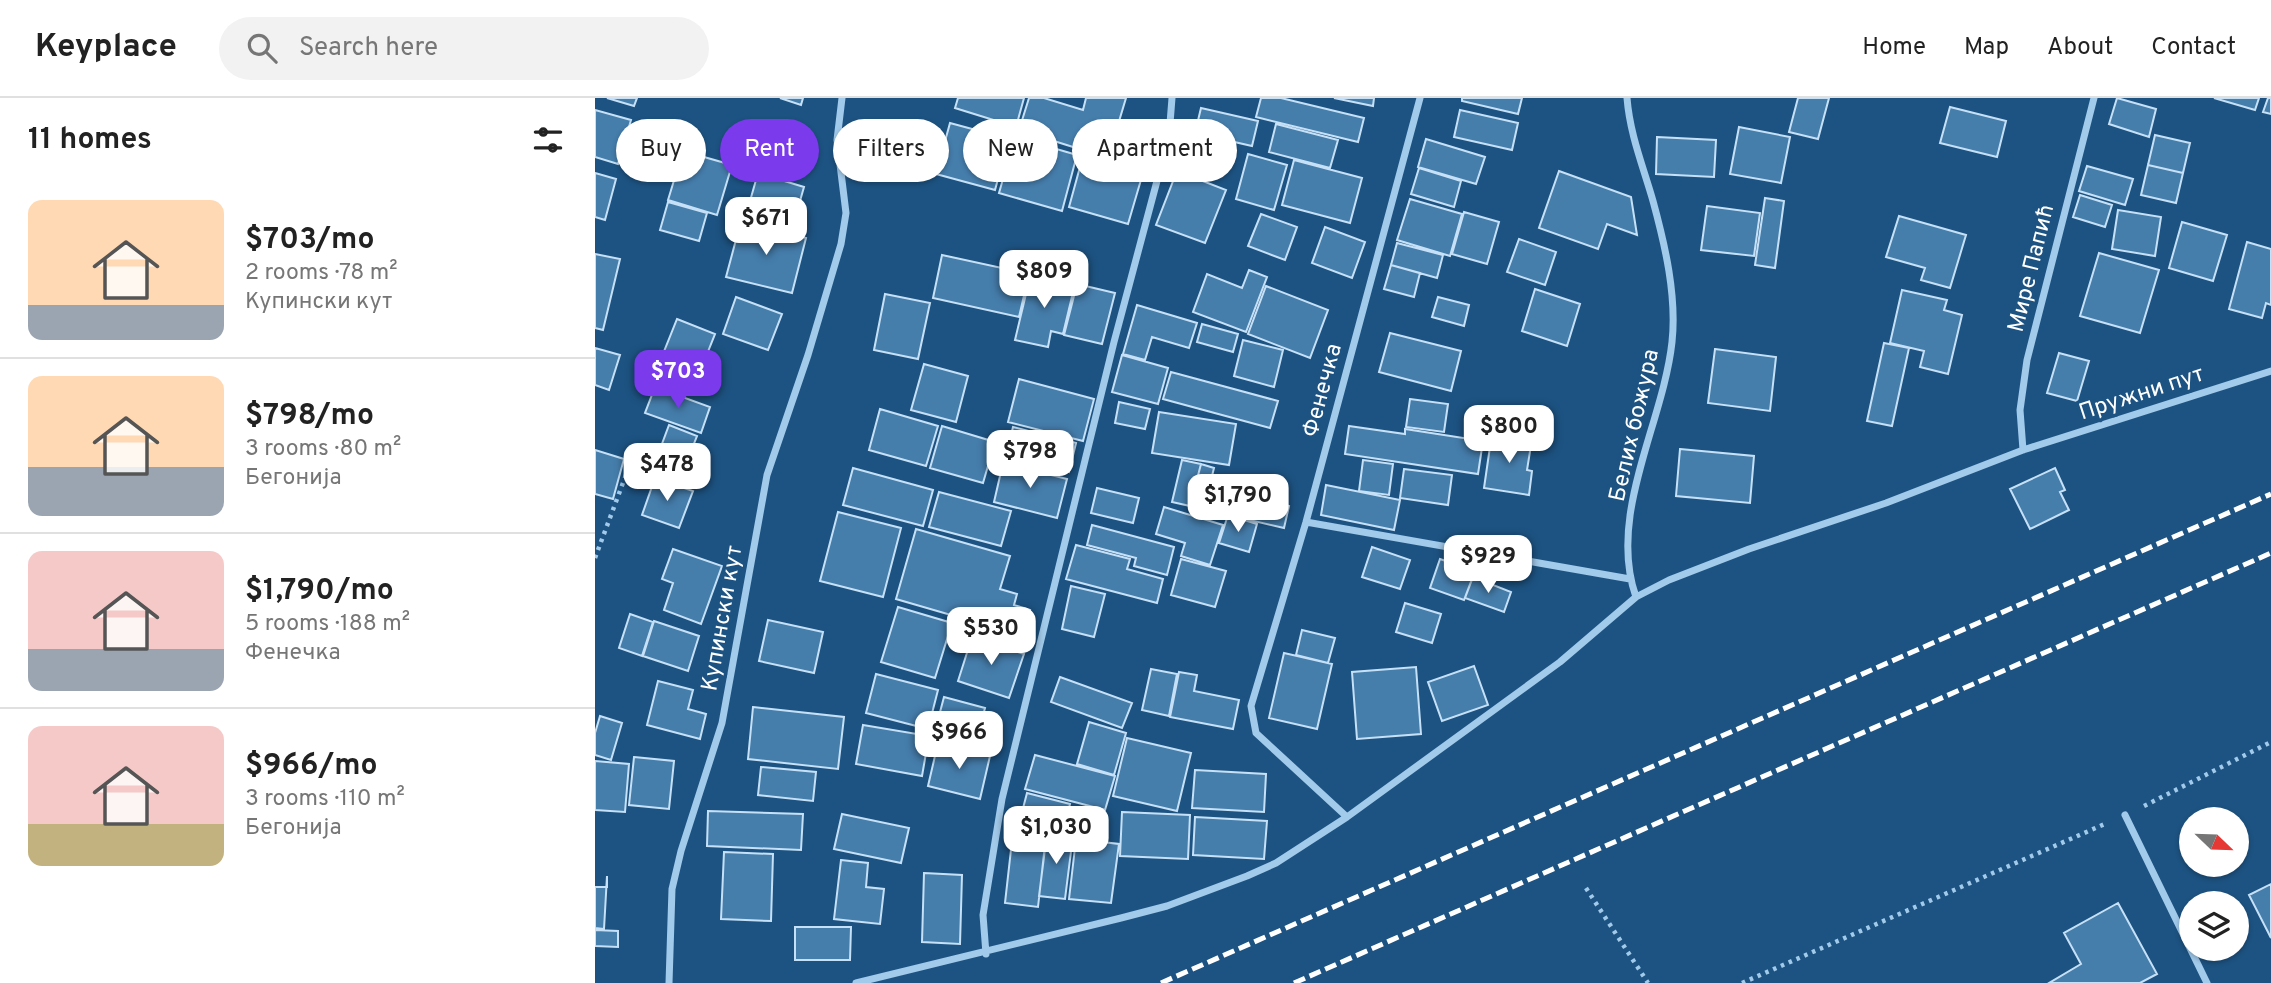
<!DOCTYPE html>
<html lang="en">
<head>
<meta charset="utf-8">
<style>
  :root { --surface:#fff; --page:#f2f2f2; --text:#222; --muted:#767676; --line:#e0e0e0; --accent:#7c3aed }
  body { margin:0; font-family:Overpass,sans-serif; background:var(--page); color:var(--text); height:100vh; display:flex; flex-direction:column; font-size:26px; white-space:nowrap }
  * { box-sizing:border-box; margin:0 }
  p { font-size:23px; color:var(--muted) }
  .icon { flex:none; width:38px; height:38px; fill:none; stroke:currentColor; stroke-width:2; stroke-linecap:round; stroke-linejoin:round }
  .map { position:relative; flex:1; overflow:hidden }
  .details { display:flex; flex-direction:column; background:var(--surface); width:595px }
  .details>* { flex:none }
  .hud { position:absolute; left:21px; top:21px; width:665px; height:63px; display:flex; gap:14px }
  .needle { width:46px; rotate:113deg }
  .controls { position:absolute; left:1584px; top:709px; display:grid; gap:14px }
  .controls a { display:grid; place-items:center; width:70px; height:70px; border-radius:50%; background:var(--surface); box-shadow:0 2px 5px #0004; font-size:35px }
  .price { position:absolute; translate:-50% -60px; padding:0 16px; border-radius:14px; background:#fff; color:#222; font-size:23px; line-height:46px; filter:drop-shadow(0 2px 4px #0008) }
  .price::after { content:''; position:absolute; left:50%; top:42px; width:21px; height:16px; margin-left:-10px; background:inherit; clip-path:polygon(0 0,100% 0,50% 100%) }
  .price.current { background:var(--accent); color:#fff }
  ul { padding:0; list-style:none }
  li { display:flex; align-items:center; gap:21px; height:175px; padding:0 28px }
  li+li { border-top:2px solid var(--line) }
  li span { display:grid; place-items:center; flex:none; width:196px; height:140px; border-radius:14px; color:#555 }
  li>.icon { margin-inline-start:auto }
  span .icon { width:84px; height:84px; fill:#fffc; stroke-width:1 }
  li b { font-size:30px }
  h2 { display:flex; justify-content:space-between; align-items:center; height:84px; padding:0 28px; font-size:30px }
  .chip { padding:0 24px; border-radius:32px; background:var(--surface); box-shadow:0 2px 5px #0004; font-size:24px; line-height:63px }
  .chip.current { background:var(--accent); color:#fff }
  header { display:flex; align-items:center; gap:42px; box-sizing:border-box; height:98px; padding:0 35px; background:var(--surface); border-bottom:2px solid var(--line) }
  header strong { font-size:33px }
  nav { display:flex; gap:38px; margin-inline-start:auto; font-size:24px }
  .search { width:490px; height:63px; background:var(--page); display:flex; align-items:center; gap:18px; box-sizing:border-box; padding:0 24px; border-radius:38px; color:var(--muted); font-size:26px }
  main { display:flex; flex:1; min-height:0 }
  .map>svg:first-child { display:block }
  .building { fill:#457dab; stroke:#c6e1f7; stroke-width:2 }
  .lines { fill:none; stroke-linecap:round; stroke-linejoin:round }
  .path { stroke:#a2caea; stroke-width:4.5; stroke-dasharray:3.5 5; stroke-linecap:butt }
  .street { stroke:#a2caea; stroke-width:7 }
  .rail { stroke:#fff; stroke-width:5; stroke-dasharray:12 5; stroke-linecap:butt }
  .labels { text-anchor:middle; stroke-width:7; stroke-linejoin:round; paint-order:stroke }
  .street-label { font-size:23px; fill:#fff; stroke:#1d5382 }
</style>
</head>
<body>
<header>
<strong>Keyplace</strong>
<div class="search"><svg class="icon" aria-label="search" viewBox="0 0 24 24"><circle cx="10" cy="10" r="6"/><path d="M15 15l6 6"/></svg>Search here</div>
<nav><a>Home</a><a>Map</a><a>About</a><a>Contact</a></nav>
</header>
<main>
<section class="details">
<h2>11 homes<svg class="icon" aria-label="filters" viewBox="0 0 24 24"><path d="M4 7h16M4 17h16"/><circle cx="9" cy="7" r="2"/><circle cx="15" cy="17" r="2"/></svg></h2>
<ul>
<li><span style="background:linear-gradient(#ffd9b3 75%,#9aa5b1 0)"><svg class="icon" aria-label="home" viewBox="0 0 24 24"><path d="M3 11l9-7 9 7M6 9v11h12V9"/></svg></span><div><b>$703/mo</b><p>2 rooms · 78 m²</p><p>Купински кут</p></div></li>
<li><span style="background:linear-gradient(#ffd9b3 65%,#9aa5b1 0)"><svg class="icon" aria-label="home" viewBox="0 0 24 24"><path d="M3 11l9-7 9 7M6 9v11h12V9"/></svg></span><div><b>$798/mo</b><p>3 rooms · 80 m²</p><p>Бегонија</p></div></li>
<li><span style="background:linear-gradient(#f6c9c9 70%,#9aa5b1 0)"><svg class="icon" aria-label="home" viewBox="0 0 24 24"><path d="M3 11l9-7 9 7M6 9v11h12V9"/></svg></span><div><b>$1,790/mo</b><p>5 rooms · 188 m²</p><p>Фенечка</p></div></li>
<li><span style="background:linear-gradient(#f6c9c9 70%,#c2b280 0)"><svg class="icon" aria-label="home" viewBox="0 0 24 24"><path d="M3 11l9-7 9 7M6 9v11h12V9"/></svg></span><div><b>$966/mo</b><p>3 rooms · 110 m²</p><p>Бегонија</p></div></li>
</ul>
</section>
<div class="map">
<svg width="1676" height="885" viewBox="0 0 1676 885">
  <rect width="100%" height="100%" fill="#1d5382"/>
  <path class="building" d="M12,0H42L39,8Z
    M185,0H208L206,7Z
    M363,0H429L421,29L360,10Z
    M434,0H449L488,12L491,0H531L513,60L424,32Z
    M666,0H686L769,20L763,44L661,19Z
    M739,0H779L778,8Z
    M867,0H927L923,16L867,3Z
    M1203,0H1234L1223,41L1194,34Z
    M1522,0L1561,11L1554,39L1514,26Z
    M1619,0H1664L1660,12Z
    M1673,0H1676V16L1668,14Z
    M1355,9L1411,23L1402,59L1345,45Z
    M606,10L663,23L657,48L600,35Z
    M0,12L36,22L23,66L0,59Z
    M865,12L923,25L917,52L859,39Z
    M355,25L414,41L400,92L341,76Z
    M681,26L743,42L735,70L674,54Z
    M1144,29L1195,39L1186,85L1135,76Z
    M581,37L635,48L629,74L575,63Z
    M1560,37L1595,45L1588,75L1553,67Z
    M420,39L482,57L467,113L404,95Z
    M1062,39L1121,42L1119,79L1061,76Z
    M831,41L890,59L881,86L823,69Z
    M88,53L137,67L122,117L73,102Z
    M653,56L692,67L679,112L641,101Z
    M488,58L548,75L533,126L474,109Z
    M699,62L767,80L755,125L687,107Z
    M1553,67L1588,75L1581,105L1546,97Z
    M1492,68L1538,81L1530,107L1484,93Z
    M824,70L866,83L859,109L816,96Z
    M582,73L631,92L610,145L561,127Z
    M964,73L1036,99L1042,137L1012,126L1003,151L944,130Z
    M0,75L21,81L10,122L0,119Z
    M163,75L209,89L197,131L151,117Z
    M1485,97L1517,107L1510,129L1478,119Z
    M1170,100L1189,103L1180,170L1160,167Z
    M815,101L867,116L855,158L802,142Z
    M73,104L112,115L104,143L65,132Z
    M1112,108L1165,115L1159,158L1106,152Z
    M1523,112L1566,119L1560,158L1517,151Z
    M869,114L904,124L892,166L857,156Z
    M666,116L702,129L690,162L653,148Z
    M1304,118L1371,137L1355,190L1326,182L1330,170L1291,159Z
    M146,123L211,140L197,195L131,179Z
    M1587,124L1632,137L1618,183L1574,170Z
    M730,129L770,144L757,180L717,165Z
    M924,141L961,154L950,187L912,174Z
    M1652,144L1676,151V207L1671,205L1667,220L1634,211Z
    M802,145L848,157L842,180L796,167Z
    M1504,155L1564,172L1545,235L1485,218Z
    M0,156L25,161L8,232L0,230Z
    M347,157L434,176L424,219L338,200Z
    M796,167L825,175L819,199L789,191Z
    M654,172L672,179L651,234L598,214L612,176L647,190Z
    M436,175L480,186L468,236L456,233L453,249L420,242Z
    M482,186L520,195L507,246L469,237Z
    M671,188L733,212L715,260L653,236Z
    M940,191L985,206L972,248L927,233Z
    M1307,192L1352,202L1349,212L1367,217L1353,276L1325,269L1329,253L1295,245Z
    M290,196L335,205L323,261L279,252Z
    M141,199L187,216L173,252L128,236Z
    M843,199L874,207L869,228L837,219Z
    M542,207L602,225L594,250L557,239L550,262L528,256Z
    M82,221L120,236L102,281L64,266Z
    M607,226L643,236L638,254L602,244Z
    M795,235L866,253L856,293L784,274Z
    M648,242L688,252L679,289L639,278Z
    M1289,245L1314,250L1297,328L1272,323Z
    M0,250L25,257L14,292L0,287Z
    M1120,251L1181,259L1175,313L1113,305Z
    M1464,255L1494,263L1482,303L1452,295Z
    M527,257L573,270L563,306L517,294Z
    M329,266L373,278L361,324L316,312Z
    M576,274L683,303L675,330L568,301Z
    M424,281L499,301L488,343L413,324Z
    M60,289L115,309L106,335L50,315Z
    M815,301L853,306L849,334L811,329Z
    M524,304L555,311L550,331L520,325Z
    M285,311L343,328L331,368L274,352Z
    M564,314L641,326L634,367L557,355Z
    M74,327L102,338L88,373L61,362Z
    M347,328L400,344L388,385L335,370Z
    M754,328L810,336V331L888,343L883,376L750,356Z
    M418,329L481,345L474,374L411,358Z
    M897,335L937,341L932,372L937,373L934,397L889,390Z
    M1085,351L1159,358L1155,405L1081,398Z
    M0,352L29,361L18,401L0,396Z
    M587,362L606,366L595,408L577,404Z
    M768,362L798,366L794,397L764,393Z
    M408,365L472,381L462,420L399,404Z
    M606,366L619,370L617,378L675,392L673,403L694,408L689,430L595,408Z
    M258,370L338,392L328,428L248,407Z
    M1460,370L1470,392L1465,394L1474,412L1435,431L1415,391Z
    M809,371L857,377L853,407L805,400Z
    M60,380L98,393L84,430L47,417Z
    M731,387L805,402L799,432L726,417Z
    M502,390L544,400L538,425L496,415Z
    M344,394L416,413L406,448L334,429Z
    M569,409L628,427L615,467L586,458L590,445L561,436Z
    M243,414L306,430L288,499L225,483Z
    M633,417L662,426L654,454L624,445Z
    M497,427L579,449L572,477L539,468L541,460L492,447Z
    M321,431L415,458L405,491L422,496L419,507L435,512L428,538L301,501Z
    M481,447L535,461L532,471L568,481L562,505L471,481Z
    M777,449L815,462L805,491L767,479Z
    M78,451L127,468L106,526L69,512L78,485L67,481Z
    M586,461L631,473L620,509L576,497Z
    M845,461L880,473L869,502L835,490Z
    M878,479L916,494L909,514L870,500Z
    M476,488L510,496L499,539L467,531Z
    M810,505L846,516L837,545L801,534Z
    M303,509L357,525L340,580L286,564Z
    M35,516L58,524L47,558L24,550Z
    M173,522L228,534L219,575L164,563Z
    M59,523L104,538L93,573L48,558Z
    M707,532L740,540L733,565L701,557Z
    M377,539L429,556L414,600L363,583Z
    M689,555L737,566L722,631L674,620Z
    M879,568L893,607L847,623L833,584Z
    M821,569L826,636L762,641L757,574Z
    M556,571L582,576L574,618L547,612Z
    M584,574L602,577L599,593L644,602L638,631L575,619Z
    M281,576L343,592L333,631L271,615Z
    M465,579L537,605L527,630L456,604Z
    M63,583L98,592L93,611L111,616L105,641L52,627Z
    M349,599L390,610L381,644L340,633Z
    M158,609L249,619L243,671L153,661Z
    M5,618L27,625L16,662L0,657V635Z
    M494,624L531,635L519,677L482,666Z
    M268,627L334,638L327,678L261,666Z
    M532,640L596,655L582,713L518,698Z
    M343,645L395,658L385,701L333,688Z
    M440,657L520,678L510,712L430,691Z
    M39,659L79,663L74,711L34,707Z
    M0,663L34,666L30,714L0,712Z
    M166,669L221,674L218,703L163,697Z
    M600,672L671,676L669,714L597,710Z
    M432,695L475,706L469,729L426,718Z
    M113,713L208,716L206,752L112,748Z
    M527,714L595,717L593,761L525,758Z
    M247,716L314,730L306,765L239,751Z
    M600,719L672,723L669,761L598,757Z
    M419,725L452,729L443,809L410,805Z
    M452,735L478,738L470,801L444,798Z
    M481,741L524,746L516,805L474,801Z
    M129,754L178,756L176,823L126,821Z
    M246,762L273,765L271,789L289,791L285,826L239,821Z
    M329,775L367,777L365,846L327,844Z
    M12,778L9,831L0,830V789H12Z
    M1676,786V840L1654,797Z
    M1523,805L1562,876L1545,885H1454L1486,866L1469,835Z
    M200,829H256L255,862H200Z
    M0,832L23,833V849L0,848Z"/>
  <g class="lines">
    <path class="path" d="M0,460L41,350
      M1549,708L1676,644
      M991,790L1053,885
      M1147,885L1512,725"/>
    <path class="street" d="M1032,0C1035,37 1048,68 1058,103C1070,147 1082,198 1077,244C1068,326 1012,417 1041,499
      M1428,352L1425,312L1432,262L1499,0
      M711,424L1035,481
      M1530,717L1612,885
      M752,719L661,635L656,608L711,424L825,0
      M391,856L388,817L407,701L519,244L574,38L577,0
      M74,885L77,791L86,753L127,625L172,377L213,257L246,146L251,115L242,42L247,0
      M261,885L526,820L572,808L652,778L681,765L752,719L965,564L1041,499L1074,482L1154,451L1291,405L1428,352L1676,273"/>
    <path class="rail" d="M566,885L1676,396
      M699,885L1676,455"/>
  </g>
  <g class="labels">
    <g class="street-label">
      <text transform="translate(1435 170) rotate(-76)" y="8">Мире Папић</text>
      <text transform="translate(726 292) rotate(-75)" y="8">Фенечка</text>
      <text transform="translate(1546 294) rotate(-18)" y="8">Пружни пут</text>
      <text transform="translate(1038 327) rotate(-77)" y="8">Белих божура</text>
      <text transform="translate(126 520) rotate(-80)" y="8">Купински кут</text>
    </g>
  </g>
</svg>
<div class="controls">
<a><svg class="needle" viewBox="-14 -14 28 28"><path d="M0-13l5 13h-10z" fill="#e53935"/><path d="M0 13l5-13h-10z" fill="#767676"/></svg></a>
<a><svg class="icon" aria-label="layers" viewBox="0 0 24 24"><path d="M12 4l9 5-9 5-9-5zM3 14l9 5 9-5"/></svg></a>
</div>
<b class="price" style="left:171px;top:159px">$671</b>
<b class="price" style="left:449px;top:212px">$809</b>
<b class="price current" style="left:83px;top:312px">$703</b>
<b class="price" style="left:914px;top:367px">$800</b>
<b class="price" style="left:435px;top:392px">$798</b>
<b class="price" style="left:72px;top:405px">$478</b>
<b class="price" style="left:643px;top:436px">$1,790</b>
<b class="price" style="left:893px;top:497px">$929</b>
<b class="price" style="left:396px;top:569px">$530</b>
<b class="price" style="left:364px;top:673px">$966</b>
<b class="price" style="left:461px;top:768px">$1,030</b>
<div class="hud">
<a class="chip">Buy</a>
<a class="chip current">Rent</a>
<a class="chip">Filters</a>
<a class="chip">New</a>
<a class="chip">Apartment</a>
</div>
</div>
</main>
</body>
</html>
